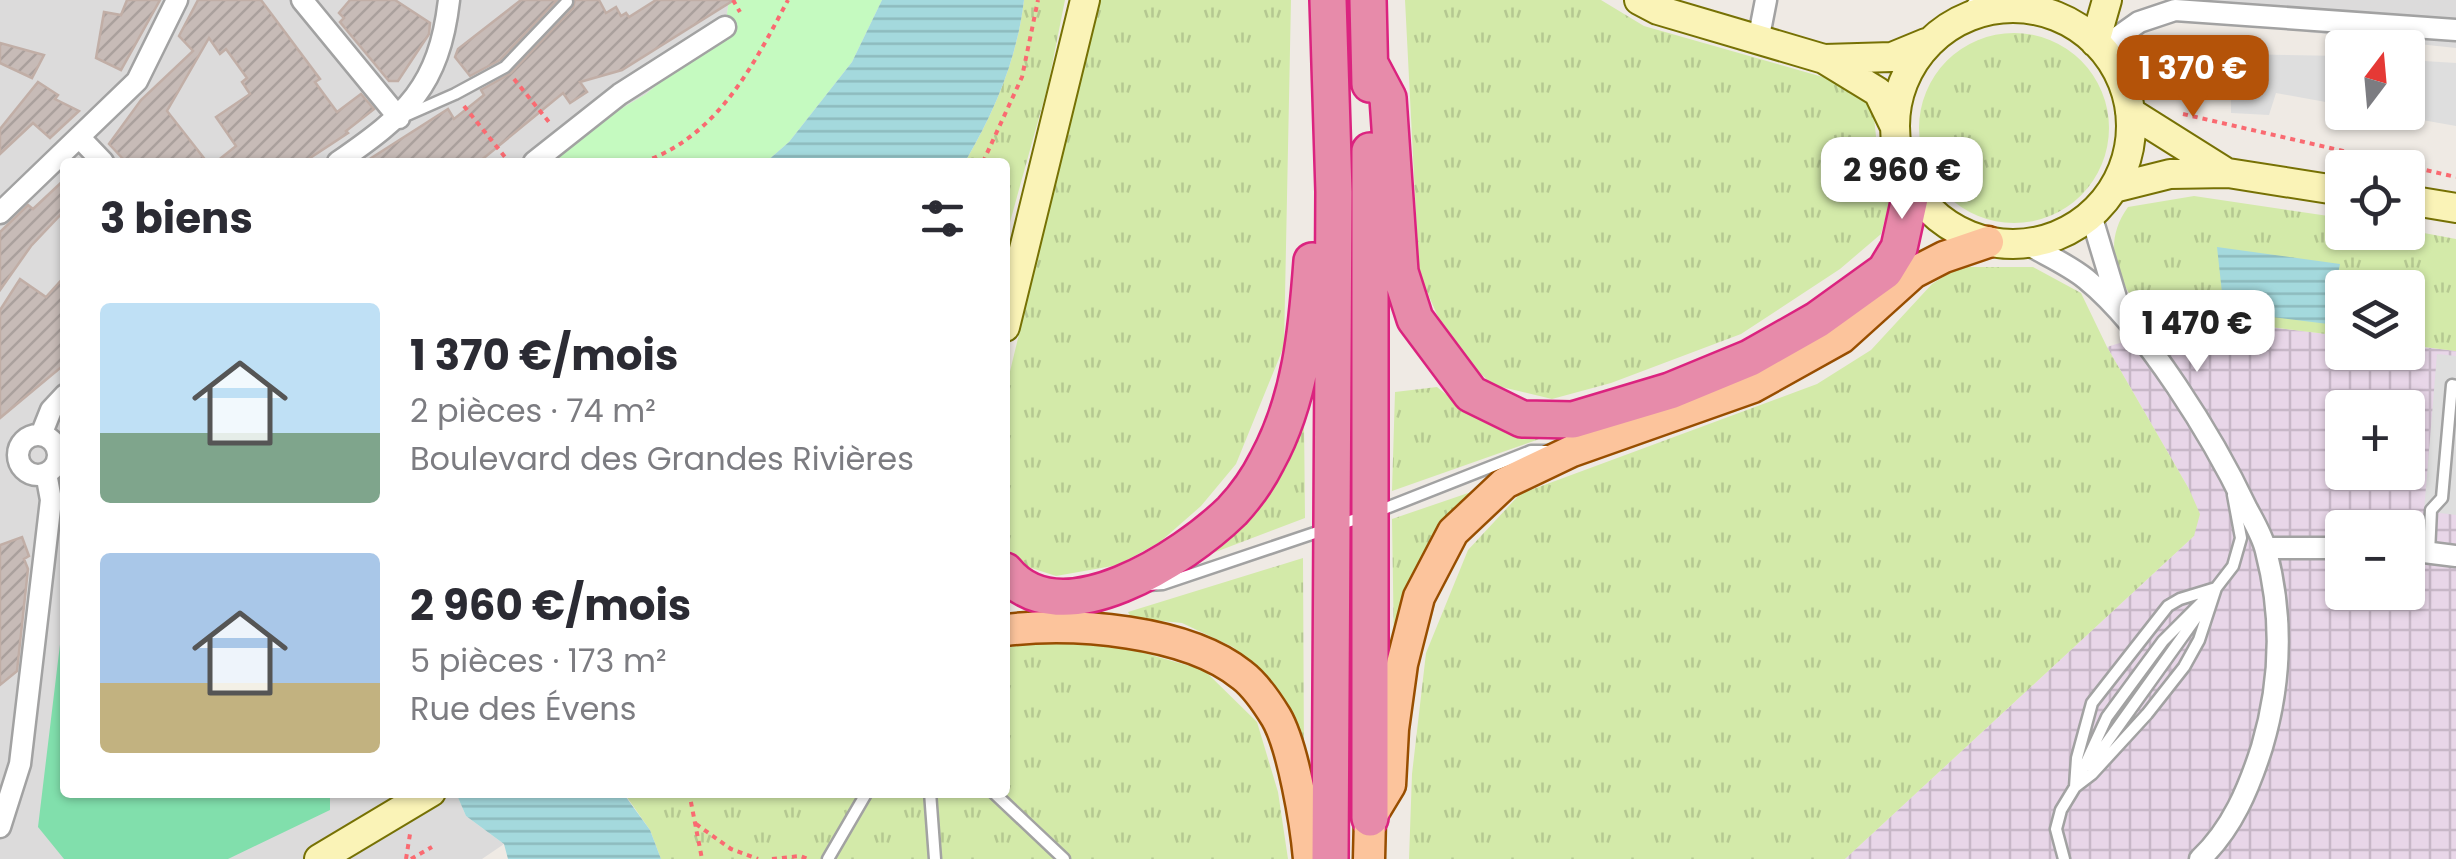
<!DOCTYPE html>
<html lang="fr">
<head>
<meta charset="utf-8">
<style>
  :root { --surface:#fff; --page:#f2f2f3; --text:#2b2b33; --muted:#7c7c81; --accent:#b45309 }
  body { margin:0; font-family:Poppins,sans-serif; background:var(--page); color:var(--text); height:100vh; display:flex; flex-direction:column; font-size:38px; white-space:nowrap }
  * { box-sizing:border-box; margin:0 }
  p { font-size:32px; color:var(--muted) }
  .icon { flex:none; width:55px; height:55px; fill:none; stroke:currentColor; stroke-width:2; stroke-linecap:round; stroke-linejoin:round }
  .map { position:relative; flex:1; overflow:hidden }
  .drawer { position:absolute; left:60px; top:158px; width:950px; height:640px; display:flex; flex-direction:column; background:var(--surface); border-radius:10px; box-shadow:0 2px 8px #0004 }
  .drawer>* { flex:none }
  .needle { width:65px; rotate:16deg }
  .buttons { position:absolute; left:2325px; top:30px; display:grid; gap:20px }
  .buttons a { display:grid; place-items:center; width:100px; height:100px; border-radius:10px; background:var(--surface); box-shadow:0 2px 8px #0004; font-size:50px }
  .price { position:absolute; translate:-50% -85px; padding:0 22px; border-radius:20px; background:#fff; color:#222; font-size:32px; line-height:65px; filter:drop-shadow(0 2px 5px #0008) }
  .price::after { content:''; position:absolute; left:50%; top:60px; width:30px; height:22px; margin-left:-15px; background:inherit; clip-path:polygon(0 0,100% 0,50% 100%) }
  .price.current { background:var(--accent); color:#fff }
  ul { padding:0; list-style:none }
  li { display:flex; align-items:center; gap:30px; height:250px; padding:0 40px }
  li span { display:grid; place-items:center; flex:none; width:280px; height:200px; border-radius:10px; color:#555 }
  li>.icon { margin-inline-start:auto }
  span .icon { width:120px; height:120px; fill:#fffc; stroke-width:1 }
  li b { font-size:42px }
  h2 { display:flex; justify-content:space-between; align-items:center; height:120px; padding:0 40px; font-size:42px }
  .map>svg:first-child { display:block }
  .residential { fill:#dcdbdb }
  .industrial { fill:url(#industrial-grid); fill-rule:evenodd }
  .grass { fill:url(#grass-tufts) }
  .park { fill:#c5fac0 }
  .pitch { fill:#81dfac }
  .parking { fill:#dedede }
  .water { fill:url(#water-rules) }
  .building { fill:url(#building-hatch); stroke:#c1aea6; stroke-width:2.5 }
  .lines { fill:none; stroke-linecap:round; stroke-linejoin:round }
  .lane-casing { stroke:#a2a2a2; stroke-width:15 }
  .street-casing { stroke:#a2a2a2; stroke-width:25 }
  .secondary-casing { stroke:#767104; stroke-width:32 }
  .primary-casing { stroke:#984e00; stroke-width:35 }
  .highway-casing { stroke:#db237f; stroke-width:40 }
  .path { stroke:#fa6a71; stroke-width:4; stroke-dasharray:5 5; stroke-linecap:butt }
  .lane { stroke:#fff; stroke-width:10 }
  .street { stroke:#fff; stroke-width:20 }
  .secondary { stroke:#faf3b7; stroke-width:28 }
  .primary { stroke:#fcc49c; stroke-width:30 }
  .highway { stroke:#e78baa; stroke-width:35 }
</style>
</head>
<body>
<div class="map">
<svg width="2456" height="859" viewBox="0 0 2456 859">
  <defs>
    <pattern id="industrial-grid" width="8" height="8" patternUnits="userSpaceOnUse" patternTransform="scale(2.5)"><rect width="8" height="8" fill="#e8d6e8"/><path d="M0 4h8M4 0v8" fill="none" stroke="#c7b7c7"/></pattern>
    <pattern id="grass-tufts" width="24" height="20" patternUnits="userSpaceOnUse" patternTransform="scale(2.5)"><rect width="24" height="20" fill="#d3eaa9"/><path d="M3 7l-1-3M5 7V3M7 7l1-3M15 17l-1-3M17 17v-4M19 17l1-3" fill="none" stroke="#b5c891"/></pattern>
    <pattern id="water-rules" width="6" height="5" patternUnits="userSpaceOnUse" patternTransform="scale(2.5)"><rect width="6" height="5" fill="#a4d9dd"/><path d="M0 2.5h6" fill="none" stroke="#8dbabd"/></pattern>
    <pattern id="building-hatch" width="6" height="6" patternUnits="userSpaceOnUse" patternTransform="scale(2.5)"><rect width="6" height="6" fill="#c7bbb7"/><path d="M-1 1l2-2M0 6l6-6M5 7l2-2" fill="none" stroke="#aaa09d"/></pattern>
  </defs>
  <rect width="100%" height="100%" fill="#efeae4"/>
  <path class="residential" d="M0,0H729L725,27L646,94L563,143L540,162H65V792L456,793L466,816L504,844L482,859H0Z
    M2202,0H2456V48L2306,32Z"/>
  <path class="industrial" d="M2199,318L2342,336V352H2408V345L2456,351V859H1845L2194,536L2189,489L2107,347ZM2342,408H2408V472H2342ZM2342,528H2408V592H2342Z"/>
  <path class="grass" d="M1024,0H1065L1048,85L1005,240V162H965C995,111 1017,59 1024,0Z
    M1100,0H1291L1284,346L1236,464L1201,506L1160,542L1118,565L1056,576L1022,565L1005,548V392Z
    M1405,0H1601L1644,26L1858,87L1873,108L1880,174L1891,197L1881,234L1840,269L1741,334L1611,383L1552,399L1493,385L1451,347L1419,273Z
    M1919 128a95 95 0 1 1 190 0a95 95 0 1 1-190 0Z
    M2194,196L2342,218V232L2408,230L2456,239V351L2408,345V288H2342V336L2199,318L2157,331C2127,294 2095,253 2128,207Z
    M1959,267H2033L2081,293L2107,347L2189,489L2200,514L2194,536L1845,859H1409L1412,774L1426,653L1468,550L1520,494L1817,384L1871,350L1932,284Z
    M1437,387C1474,418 1498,426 1545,437L1392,491L1395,392Z
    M1304,418L1305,518L1205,556L1247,520Z
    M1477,490L1394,649L1392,519Z
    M1303,558L1304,761L1274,687L1233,647L1182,623L1131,618L1128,612Z
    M1048,635L1126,648L1204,670L1257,722L1278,792L1288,859H661L650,830L624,793L1005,792V649Z"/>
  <path class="park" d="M729,0H882L852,62L789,142L766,162H540L563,143L646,94L725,27Z"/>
  <path class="pitch" d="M65,634V792L330,793V810L228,859H64L38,827L61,636Z"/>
  <path class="parking" d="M2231,54L2342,56V105L2276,93L2269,115L2231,113Z
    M2408,60L2456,63V126L2383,113L2408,112Z
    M2437,354L2456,356V515L2424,511Z"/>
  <path class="water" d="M882,0H1024C1017,59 995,111 965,162H766L789,142L852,62Z
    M2217,247L2340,264L2328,324L2224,311Z
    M456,793H623L650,830L661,859H508L504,844L466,816Z"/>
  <path class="building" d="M127,0H160L121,70L96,58L104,12L121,15Z
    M198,0H261L320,79L315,82L337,112L361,94L374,109L346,131L348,133L304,162H216L236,146L216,117L250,94L242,82L247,78L226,49L220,54L209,38L167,111L207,162H126L109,144L141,100L193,51L179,36Z
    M350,0H395L430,23L429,34L398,81H389L340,22L344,18L339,13Z
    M521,0H557L500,60L470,76L455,57L458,49Z
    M575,0H599L606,13L616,7L621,16L626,13L629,17L656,0H734L622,70L580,82L587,92L570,103L563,93L479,162H365L448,109L454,119L484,95L481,90L511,73L573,8Z
    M0,43L44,55L32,78L0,63Z
    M38,82L58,95L55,99L79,111L50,138L33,123L0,154V129Z
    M65,179V210L31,246L0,290V232L28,205L33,209Z
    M65,276V364L0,418V310L20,279L46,297Z
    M22,537L29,556L24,559L28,569L17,671L0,685V545Z"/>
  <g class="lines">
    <g class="lane-casing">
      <path id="lane" d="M405,116L455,94L505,67L567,2
        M2429,553L2431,510L2442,498L2452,385L2456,386
        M1148,585L1163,584L1371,514L1531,451H1548
        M2090,766L2208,601
        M2078,780L2107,717L2163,641L2212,592
        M2075,787L2077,758L2092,703L2168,606L2180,599L2216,588
        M930,792L935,859
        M993,792L1064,859
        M828,859L867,792
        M2064,859L2056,829L2061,810L2075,787L2092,774L2147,714L2184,667L2199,640L2216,588L2233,566L2241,538L2233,495"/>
    </g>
    <g class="street-casing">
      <path id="street" d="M302,0L399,118
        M2027,0L2040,12
        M1970,16L1982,0
        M1758,41L1766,0
        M2101,49L2139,22L2175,10L2456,30
        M80,138L103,162
        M338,162C406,115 439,87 449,0
        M534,162L620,94L725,27
        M0,213L137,81L177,0
        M2091,215L2120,311
        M2027,244C2046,255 2069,265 2086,279C2146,328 2214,439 2247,509C2254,522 2263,537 2266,551C2283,616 2281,683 2262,747C2249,788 2232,829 2200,859
        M41,435L51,410L65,395
        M18 455a20 20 0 1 1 40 0a20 20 0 1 1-40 0Z
        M2266,548H2342
        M2408,550L2456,556
        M0,827L20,764L51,500L46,473"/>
    </g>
    <g class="secondary-casing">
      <path id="secondary" d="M1639,0L1658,10L1824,59L1878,92L1894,125
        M1895 126a118 118 0 1 1 236 0a118 118 0 1 1-236 0Z
        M2095,42L2107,0
        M1824,59L1892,57L1926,43
        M2130,112L2227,173
        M2114,188L2170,174L2228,173L2342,191
        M2408,200L2456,208
        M1005,327L1085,0
        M319,859L431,792"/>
    </g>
    <g class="primary-casing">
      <path id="primary" d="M1005,630C1074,622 1186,630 1242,675C1254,684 1268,704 1276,717C1293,746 1306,824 1309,859
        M1369,859L1370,818L1390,785L1393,729L1402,664L1419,597L1453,532L1505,483L1572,451L1753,387L1841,338L1913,273L1944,257L1988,242"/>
    </g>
    <g class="highway-casing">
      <path id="highway" d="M1328,0L1334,192L1330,859
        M1368,0L1370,84
        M1370,64L1388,98L1400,272L1415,319L1471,394L1522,419L1573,420L1670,391L1750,358L1817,320L1885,271L1899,248L1912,189
        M1005,571C1060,640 1185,557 1232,511C1246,496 1258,479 1267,461C1301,399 1307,329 1312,261
        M1370,818V151"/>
    </g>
    <path class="path" d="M733,0L740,12
      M514,79L549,122
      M464,106L509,162
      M2183,114L2456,177
      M643,162C718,136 753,66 788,0
      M983,162L1022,77L1038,0
      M689,792L702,859
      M696,824L731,849L758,859
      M406,859L410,834
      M411,859L432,847
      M772,859L800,856L808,859"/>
    <use href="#lane" class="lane"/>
    <use href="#street" class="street"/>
    <use href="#secondary" class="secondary"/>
    <use href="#primary" class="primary"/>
    <use href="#highway" class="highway"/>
  </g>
</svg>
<div class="buttons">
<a><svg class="needle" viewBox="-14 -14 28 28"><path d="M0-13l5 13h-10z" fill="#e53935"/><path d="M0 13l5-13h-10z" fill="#7c7c81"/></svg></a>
<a><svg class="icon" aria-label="locate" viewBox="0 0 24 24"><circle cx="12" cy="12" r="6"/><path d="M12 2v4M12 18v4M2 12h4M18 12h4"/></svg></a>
<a><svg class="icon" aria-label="layers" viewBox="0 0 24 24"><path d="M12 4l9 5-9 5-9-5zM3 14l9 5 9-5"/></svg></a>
<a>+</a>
<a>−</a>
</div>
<b class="price current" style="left:2193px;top:120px">1 370 €</b>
<b class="price" style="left:1902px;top:222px">2 960 €</b>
<b class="price" style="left:2197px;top:375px">1 470 €</b>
<section class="drawer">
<h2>3 biens<svg class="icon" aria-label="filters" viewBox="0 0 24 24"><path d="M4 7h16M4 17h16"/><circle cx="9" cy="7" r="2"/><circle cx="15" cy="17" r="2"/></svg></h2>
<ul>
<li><span style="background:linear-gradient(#bfe0f5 65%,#7fa58c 0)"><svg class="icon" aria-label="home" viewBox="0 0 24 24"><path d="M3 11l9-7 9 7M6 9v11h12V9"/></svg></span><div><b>1 370 €/mois</b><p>2 pièces · 74 m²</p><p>Boulevard des Grandes Rivières</p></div></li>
<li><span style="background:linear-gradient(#a9c7e8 65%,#c2b280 0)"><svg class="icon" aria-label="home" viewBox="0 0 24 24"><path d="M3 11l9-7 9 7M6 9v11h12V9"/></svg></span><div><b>2 960 €/mois</b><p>5 pièces · 173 m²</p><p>Rue des Évens</p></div></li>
</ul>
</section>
</div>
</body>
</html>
